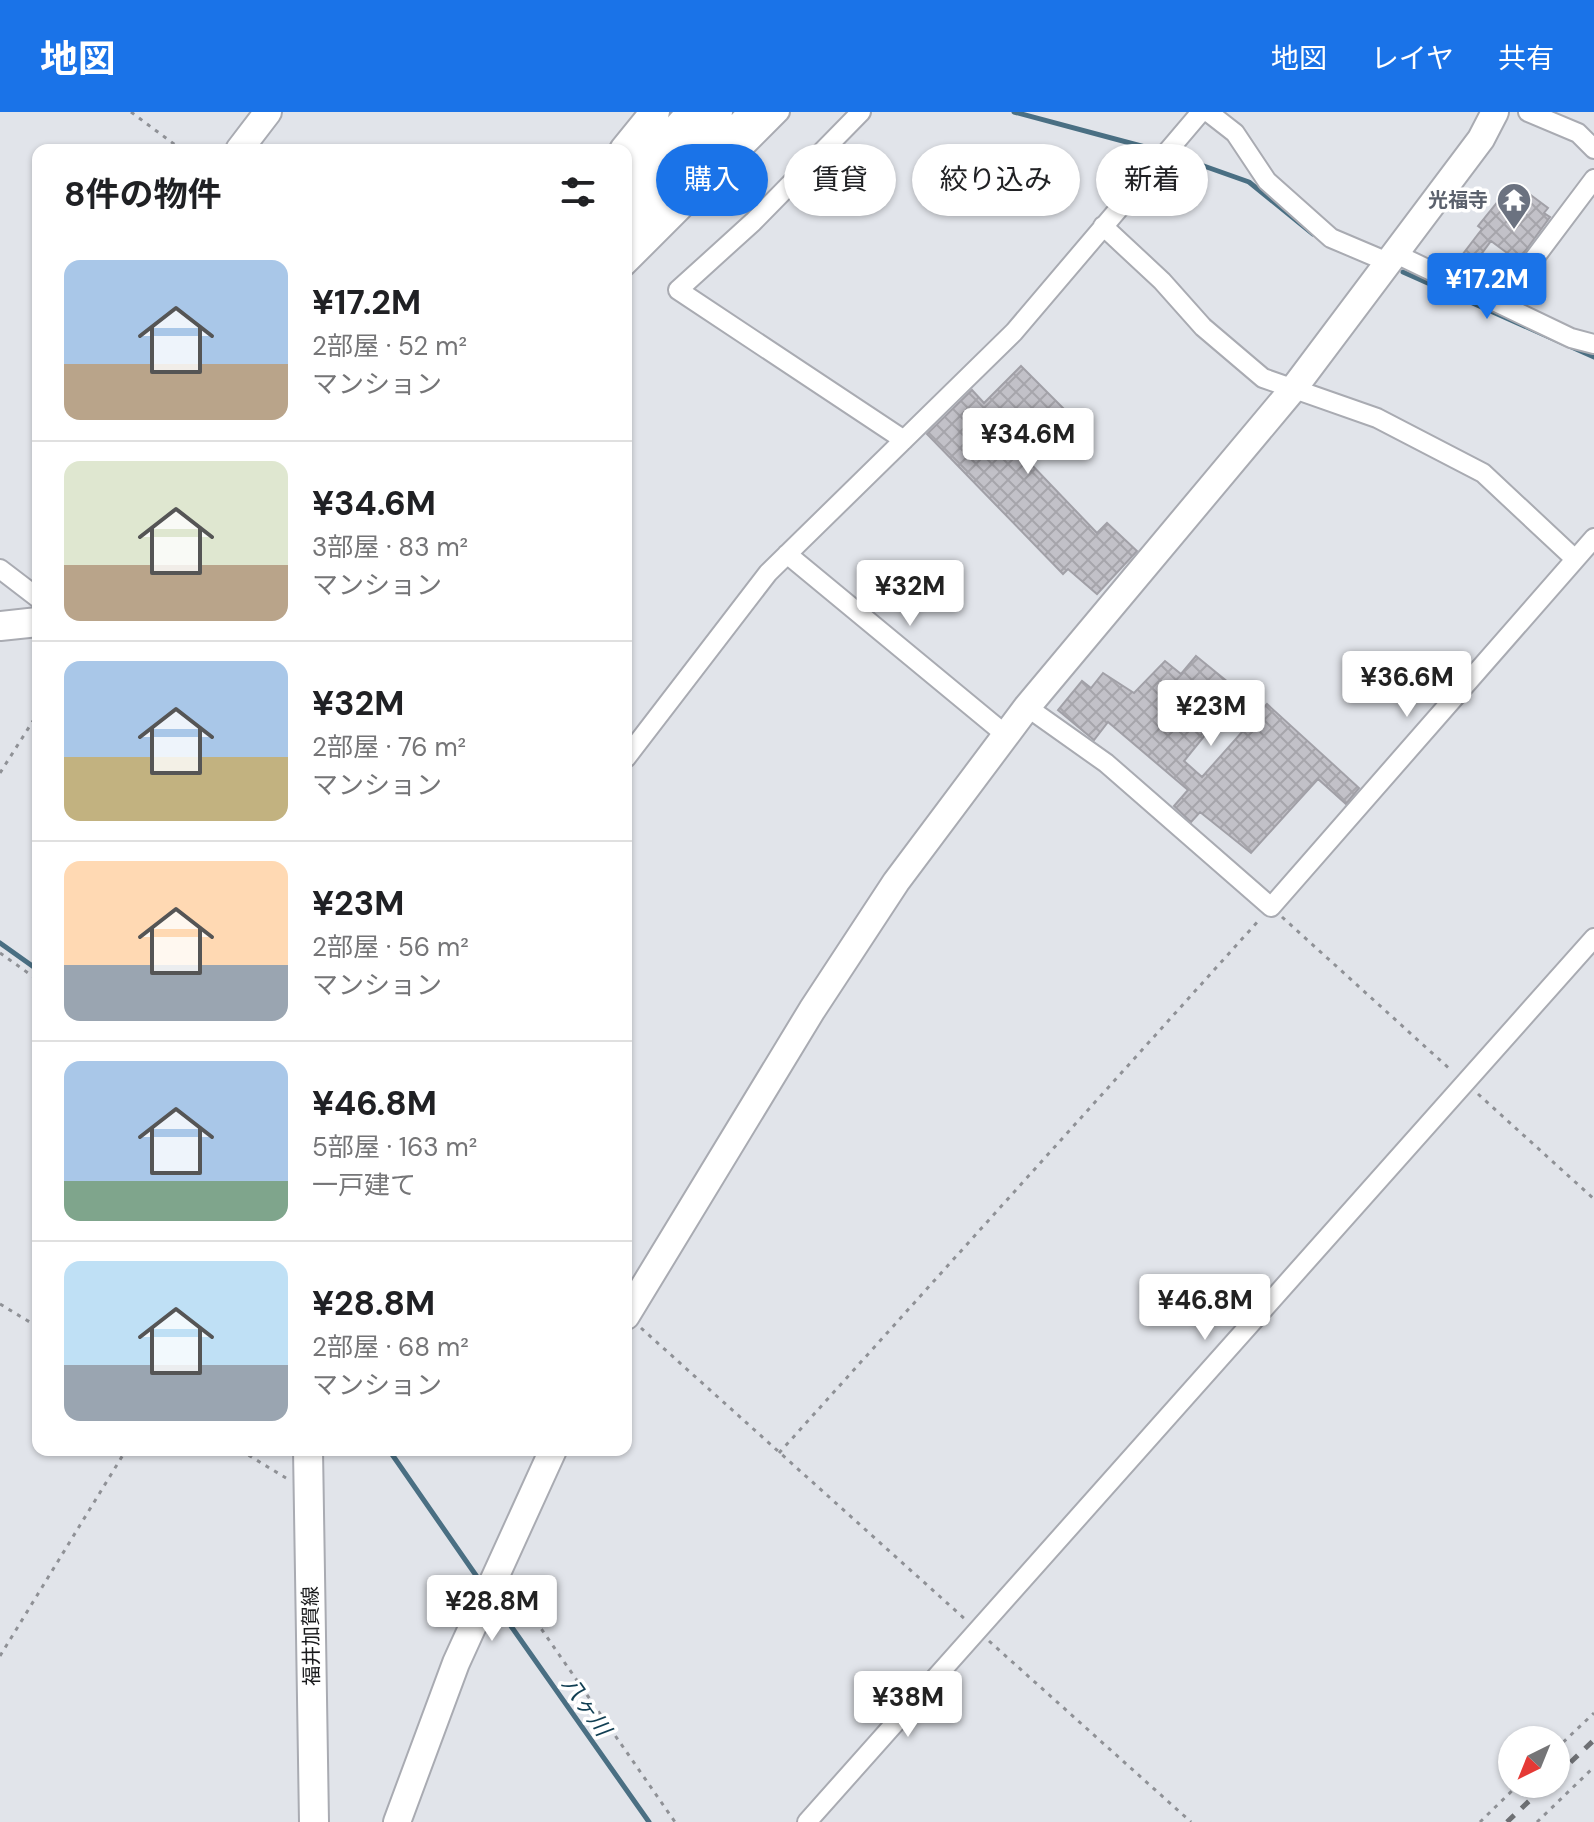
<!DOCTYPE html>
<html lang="ja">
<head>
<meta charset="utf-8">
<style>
  :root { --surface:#fff; --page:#f2f2f2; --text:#202124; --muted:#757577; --line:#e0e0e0; --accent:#1a73e8 }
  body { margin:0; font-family:"DM Sans","Noto Sans JP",sans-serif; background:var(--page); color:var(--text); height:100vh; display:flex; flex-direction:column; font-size:30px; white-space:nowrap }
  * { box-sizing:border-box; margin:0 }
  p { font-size:26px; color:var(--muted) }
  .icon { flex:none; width:44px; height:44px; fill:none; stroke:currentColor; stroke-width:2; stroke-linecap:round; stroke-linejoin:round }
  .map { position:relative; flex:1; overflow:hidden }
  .details { position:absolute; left:32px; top:32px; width:600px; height:1312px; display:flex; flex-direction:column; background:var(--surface); border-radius:16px; box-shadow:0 2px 6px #0004 }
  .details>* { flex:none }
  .banner { position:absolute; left:656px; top:32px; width:760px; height:72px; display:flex; gap:16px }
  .needle { width:52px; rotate:223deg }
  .controls { position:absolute; left:1498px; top:1614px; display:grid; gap:16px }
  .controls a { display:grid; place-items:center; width:72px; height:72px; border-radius:50%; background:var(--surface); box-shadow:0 2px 6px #0004; font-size:40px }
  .price { position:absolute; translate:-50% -68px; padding:0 18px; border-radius:8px; background:#fff; color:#222; font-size:26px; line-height:52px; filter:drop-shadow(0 2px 4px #0008) }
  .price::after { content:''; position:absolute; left:50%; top:48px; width:24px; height:18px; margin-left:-12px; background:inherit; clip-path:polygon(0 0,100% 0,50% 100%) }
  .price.selected { background:var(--accent); color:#fff }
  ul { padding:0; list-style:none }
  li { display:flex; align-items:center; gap:24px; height:200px; padding:0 32px }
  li+li { border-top:2px solid var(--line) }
  li span { display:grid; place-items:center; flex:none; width:224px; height:160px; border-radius:16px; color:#555 }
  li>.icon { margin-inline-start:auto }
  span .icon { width:96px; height:96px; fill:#fffc; stroke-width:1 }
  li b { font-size:34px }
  h2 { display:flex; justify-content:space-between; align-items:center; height:96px; padding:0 32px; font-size:34px }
  .chip { padding:0 28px; border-radius:36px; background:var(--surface); box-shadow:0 2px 6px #0004; font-size:28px; line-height:72px }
  .chip.selected { background:var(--accent); color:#fff }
  header { display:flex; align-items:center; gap:48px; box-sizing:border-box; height:112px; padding:0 40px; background:var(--accent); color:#fff }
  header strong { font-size:38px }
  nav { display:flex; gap:44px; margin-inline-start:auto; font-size:28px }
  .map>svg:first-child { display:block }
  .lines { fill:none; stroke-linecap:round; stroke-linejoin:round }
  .stream { stroke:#4a6f83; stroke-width:5 }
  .building { fill:url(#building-cross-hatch); stroke:#a1a0a7; stroke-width:2 }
  .street-casing { stroke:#a9abb2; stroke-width:22 }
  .secondary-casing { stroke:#a9abb2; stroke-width:30 }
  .primary-casing { stroke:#a9abb2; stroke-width:32 }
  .path { stroke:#8f9196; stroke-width:3; stroke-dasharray:4 6; stroke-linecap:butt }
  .street { stroke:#fff; stroke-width:18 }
  .secondary { stroke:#fff; stroke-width:26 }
  .primary { stroke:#fff; stroke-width:28 }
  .rail { stroke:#6e7074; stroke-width:5; stroke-dasharray:10 10; stroke-linecap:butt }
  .labels { text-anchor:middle; stroke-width:7; stroke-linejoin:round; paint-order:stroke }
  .worship-label { font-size:20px; font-weight:bold; fill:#5b616d; stroke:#fff; text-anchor:end }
  .street-label { font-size:20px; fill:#18191b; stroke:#fff }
  .water-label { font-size:22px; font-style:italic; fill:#103e52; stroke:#fff }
</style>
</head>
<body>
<header>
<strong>地図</strong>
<nav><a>地図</a><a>レイヤ</a><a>共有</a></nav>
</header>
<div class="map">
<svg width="1594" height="1710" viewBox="0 0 1594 1710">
  <defs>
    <pattern id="building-cross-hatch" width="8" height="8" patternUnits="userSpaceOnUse" patternTransform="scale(2)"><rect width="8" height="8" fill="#c2c1c8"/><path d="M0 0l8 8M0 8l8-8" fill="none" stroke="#a6a5ab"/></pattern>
  </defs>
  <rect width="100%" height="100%" fill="#e1e4ea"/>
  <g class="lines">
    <path class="stream" d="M1014,0L1160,39
      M1170,42L1249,70L1313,122
      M1403,160L1594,245
      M0,831L38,858
      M389,1338L482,1472
      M494,1490L649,1710"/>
  </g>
  <path class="building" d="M1528,81L1548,96L1544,101L1550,105L1518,149L1491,129L1468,160L1456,151L1482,117L1478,114L1503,83L1510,88L1514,82L1523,88Z
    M1021,254L1072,305L1028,349L1097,421L1107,411L1137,439L1097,482L1068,457L1063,462L927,322L972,278L984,291Z
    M1196,544L1240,580L1184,649L1202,665L1267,592L1359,676L1346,692L1318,667L1251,741L1200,700L1191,710L1174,694L1188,678L1108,610L1094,628L1058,598L1082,569L1091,576L1103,561L1134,581L1165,549L1181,562Z"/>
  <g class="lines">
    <g class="street-casing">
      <path id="street" d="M861,0L753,110L678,178L904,328
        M1208,0L1235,21L1267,69L1331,126L1390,151
        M1528,0L1578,21L1594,37
        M1103,114L1162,169L1203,215L1263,266L1377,306L1483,361L1575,447
        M1396,142L1571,226L1594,232
        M626,154L780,0
        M1500,192L1594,67
        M787,442L1006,623
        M0,457L38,486
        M1027,595L1106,651L1271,795L1594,426
        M626,646L768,461L1014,220L1201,0
        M807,1710L1594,826"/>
    </g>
    <g class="secondary-casing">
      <path id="secondary" d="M239,38L268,0
        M626,1204L812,898L896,770L1027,595L1294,276L1481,27L1495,0
        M397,1710L456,1551L553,1338"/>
    </g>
    <g class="primary-casing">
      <path id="primary" d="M624,38L655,0
        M626,72L692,0
        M626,105L718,0
        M626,134L754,0
        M0,514L38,510
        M308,1338L314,1710"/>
    </g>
    <path class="path" d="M131,0L182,38
      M0,661L38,601
      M1282,805L1452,959
      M0,841L38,868
      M1478,982L1594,1087
      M0,1192L38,1215
      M641,1216L966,1508
      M240,1338L286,1366
      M779,1341L1260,807
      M513,1476L675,1710
      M989,1529L1191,1710
      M0,1544L126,1338
      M1556,1637L1594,1601
      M1480,1710L1519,1672
      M1537,1710L1594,1655"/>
    <use href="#street" class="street"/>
    <use href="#secondary" class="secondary"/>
    <use href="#primary" class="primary"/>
    <path class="rail" d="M1556,1664L1594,1628
      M1507,1710L1547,1672"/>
  </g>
  <defs>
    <g id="temple-pin" transform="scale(1.8)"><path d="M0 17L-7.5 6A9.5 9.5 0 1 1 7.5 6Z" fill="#6b7280" stroke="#fff"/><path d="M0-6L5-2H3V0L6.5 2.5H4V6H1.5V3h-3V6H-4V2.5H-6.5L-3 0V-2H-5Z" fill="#fff"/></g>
  </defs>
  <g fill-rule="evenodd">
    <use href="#temple-pin" x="1514" y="88"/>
  </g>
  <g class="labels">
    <g class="worship-label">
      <text x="1488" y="95">光福寺</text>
    </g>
    <g class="street-label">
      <text transform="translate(311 1524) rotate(-91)" y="7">福井加賀線</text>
    </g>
    <g class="water-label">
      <text transform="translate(587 1594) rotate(55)" y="8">八ヶ川</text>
    </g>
  </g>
</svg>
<div class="controls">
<a><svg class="needle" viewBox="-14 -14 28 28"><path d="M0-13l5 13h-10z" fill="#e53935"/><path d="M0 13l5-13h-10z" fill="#757577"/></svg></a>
</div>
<b class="price selected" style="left:1487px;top:209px">¥17.2M</b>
<b class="price" style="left:1028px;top:364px">¥34.6M</b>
<b class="price" style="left:910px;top:516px">¥32M</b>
<b class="price" style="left:1407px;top:607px">¥36.6M</b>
<b class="price" style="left:1211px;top:636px">¥23M</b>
<b class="price" style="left:1205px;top:1230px">¥46.8M</b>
<b class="price" style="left:492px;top:1531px">¥28.8M</b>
<b class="price" style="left:908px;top:1627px">¥38M</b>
<div class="banner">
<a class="chip selected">購入</a>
<a class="chip">賃貸</a>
<a class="chip">絞り込み</a>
<a class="chip">新着</a>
</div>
<section class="details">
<h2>8件の物件<svg class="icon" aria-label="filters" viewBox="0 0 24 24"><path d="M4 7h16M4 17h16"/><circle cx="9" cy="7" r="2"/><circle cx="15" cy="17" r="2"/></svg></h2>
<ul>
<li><span style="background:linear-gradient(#a9c7e8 65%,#b9a48a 0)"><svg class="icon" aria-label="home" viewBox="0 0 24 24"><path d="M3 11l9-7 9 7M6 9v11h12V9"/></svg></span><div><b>¥17.2M</b><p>2部屋 · 52 m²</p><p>マンション</p></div></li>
<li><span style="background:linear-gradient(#dfe7d0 65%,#b9a48a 0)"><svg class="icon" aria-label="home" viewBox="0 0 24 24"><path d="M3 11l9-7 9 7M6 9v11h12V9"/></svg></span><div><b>¥34.6M</b><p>3部屋 · 83 m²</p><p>マンション</p></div></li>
<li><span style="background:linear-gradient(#a9c7e8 60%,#c2b280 0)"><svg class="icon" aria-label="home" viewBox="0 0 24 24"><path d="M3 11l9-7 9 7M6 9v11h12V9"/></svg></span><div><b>¥32M</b><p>2部屋 · 76 m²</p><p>マンション</p></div></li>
<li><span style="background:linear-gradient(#ffd9b3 65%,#9aa5b1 0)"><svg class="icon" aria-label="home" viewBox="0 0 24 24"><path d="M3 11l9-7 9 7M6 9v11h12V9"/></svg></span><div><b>¥23M</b><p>2部屋 · 56 m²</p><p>マンション</p></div></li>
<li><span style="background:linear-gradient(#a9c7e8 75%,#7fa58c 0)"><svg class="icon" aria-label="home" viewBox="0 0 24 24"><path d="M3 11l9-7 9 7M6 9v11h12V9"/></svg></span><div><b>¥46.8M</b><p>5部屋 · 163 m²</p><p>一戸建て</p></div></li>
<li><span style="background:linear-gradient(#bfe0f5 65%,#9aa5b1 0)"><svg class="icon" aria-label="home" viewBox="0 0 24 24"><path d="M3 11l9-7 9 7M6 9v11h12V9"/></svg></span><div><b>¥28.8M</b><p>2部屋 · 68 m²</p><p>マンション</p></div></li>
</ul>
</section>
</div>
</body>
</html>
